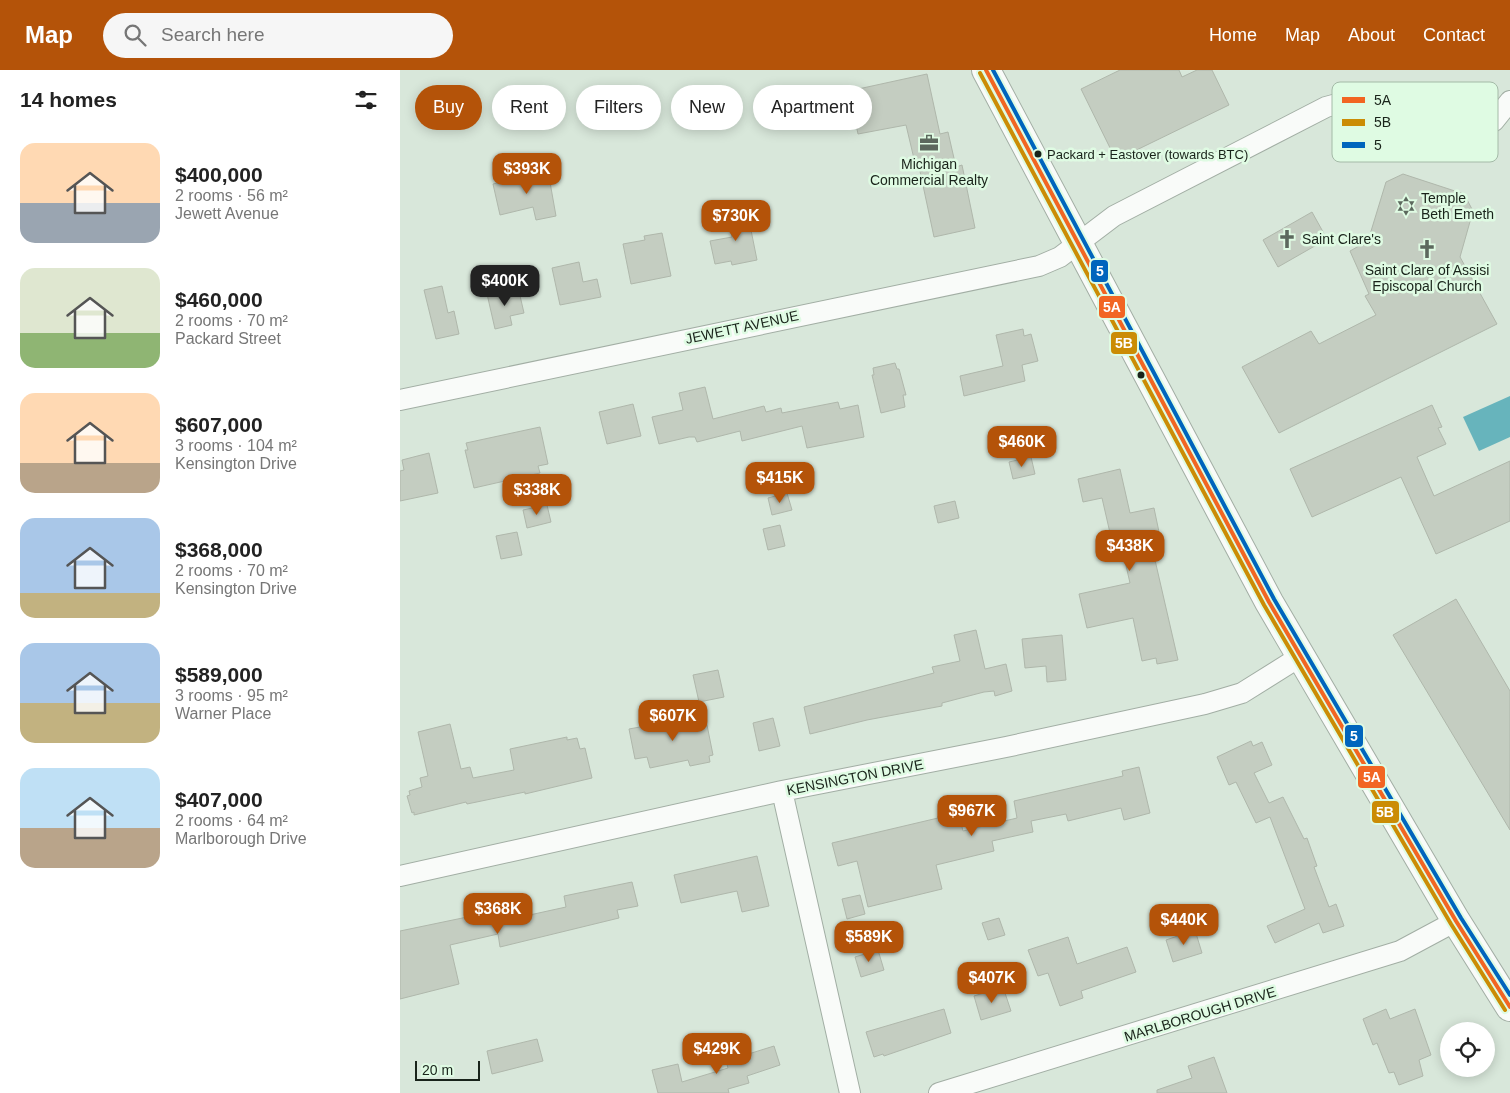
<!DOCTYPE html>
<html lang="en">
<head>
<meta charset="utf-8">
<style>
  :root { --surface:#fff; --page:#f6f6f6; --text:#222; --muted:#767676; --accent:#b45309 }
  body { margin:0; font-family:Helvetica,sans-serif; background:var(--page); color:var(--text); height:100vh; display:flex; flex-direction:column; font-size:19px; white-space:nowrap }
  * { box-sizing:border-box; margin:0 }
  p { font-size:16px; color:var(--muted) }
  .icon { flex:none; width:28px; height:28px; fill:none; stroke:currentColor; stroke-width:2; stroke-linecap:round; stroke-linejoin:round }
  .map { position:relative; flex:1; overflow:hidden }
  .side { display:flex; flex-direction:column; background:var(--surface); width:400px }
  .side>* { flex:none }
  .guide { position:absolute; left:15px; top:15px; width:475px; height:45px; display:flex; gap:10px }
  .controls { position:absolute; left:1040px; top:952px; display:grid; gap:10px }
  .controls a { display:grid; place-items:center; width:55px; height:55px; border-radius:50%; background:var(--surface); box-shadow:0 2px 12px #0003; font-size:25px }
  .scale { position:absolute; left:15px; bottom:12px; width:65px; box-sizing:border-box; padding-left:5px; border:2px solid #19231a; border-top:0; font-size:14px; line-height:18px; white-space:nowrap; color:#19231a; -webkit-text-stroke:4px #dffbe3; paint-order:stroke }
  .price { position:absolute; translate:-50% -42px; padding:0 11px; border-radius:10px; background:var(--accent); color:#fff; font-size:16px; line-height:32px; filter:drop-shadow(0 1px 2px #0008) }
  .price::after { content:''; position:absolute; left:50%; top:30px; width:15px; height:11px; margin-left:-8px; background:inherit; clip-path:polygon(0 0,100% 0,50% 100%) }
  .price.selected { background:#222; color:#fff }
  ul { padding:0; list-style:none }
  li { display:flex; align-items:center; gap:15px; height:125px; padding:0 20px }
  li span { display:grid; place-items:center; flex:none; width:140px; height:100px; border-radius:15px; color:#555 }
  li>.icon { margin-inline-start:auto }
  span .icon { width:60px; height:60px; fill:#fffc; stroke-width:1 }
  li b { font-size:21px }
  h2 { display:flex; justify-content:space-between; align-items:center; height:60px; padding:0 20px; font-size:21px }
  .tag { padding:0 18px; border-radius:22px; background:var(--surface); box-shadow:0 2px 12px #0003; font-size:18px; line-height:45px }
  .tag.selected { background:var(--accent); color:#fff }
  header { display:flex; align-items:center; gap:30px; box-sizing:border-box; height:70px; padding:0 25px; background:var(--accent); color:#fff }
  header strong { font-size:24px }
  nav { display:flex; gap:28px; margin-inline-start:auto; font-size:18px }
  .search { width:350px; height:45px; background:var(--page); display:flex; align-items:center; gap:12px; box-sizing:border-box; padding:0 18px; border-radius:28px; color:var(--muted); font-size:19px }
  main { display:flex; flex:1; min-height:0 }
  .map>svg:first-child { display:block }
  .water { fill:#67b4bc }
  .building { fill:#c4cdc1; stroke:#afb7ab }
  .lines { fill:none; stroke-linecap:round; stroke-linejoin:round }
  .street-casing { stroke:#a2aea4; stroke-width:22 }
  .secondary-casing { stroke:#a2aea4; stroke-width:30 }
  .street { stroke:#f9fbf9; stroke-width:20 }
  .secondary { stroke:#f9fbf9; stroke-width:28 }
  .bus-1-casing { stroke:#dffbe3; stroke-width:8 }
  .bus-2-casing { stroke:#dffbe3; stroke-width:8 }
  .bus-3-casing { stroke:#dffbe3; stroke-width:8 }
  .bus-1 { stroke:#f26522; stroke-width:4 }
  .bus-2 { stroke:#cb8c05; stroke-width:4 }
  .bus-3 { stroke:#0065bd; stroke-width:4 }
  .bus-dot { fill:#19231a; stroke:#dffbe3; stroke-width:2 }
  .labels { text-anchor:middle; stroke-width:5; stroke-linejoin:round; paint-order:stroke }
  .bus-label { font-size:13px; fill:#19231a; stroke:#dffbe3; text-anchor:start }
  .poi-label { font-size:14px; fill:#19231a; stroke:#dffbe3 }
  .street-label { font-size:14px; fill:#19231a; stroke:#dffbe3 }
  .key { fill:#dffbe3; stroke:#a4baa7; stroke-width:1 }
  .key-label { font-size:14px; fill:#19231a }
  .line-badge { stroke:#dffbe3; stroke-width:2 }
  .badge-label { font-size:14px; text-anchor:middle; font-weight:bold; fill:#fff }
</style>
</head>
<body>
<header>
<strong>Map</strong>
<div class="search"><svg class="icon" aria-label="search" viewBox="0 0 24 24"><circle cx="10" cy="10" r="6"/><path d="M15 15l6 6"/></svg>Search here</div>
<nav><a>Home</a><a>Map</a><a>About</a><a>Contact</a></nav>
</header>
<main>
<section class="side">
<h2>14 homes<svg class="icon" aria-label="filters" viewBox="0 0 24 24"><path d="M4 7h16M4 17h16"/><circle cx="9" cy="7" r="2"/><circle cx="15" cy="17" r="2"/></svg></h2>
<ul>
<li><span style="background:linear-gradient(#ffd9b3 60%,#9aa5b1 0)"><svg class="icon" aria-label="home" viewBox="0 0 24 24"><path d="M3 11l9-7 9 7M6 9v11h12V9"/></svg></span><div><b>$400,000</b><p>2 rooms · 56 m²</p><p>Jewett Avenue</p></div></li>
<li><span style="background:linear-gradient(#dfe7d0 65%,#8fb573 0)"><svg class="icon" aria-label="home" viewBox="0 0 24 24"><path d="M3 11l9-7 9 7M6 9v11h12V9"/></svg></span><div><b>$460,000</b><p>2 rooms · 70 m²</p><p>Packard Street</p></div></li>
<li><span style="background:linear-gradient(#ffd9b3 70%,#b9a48a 0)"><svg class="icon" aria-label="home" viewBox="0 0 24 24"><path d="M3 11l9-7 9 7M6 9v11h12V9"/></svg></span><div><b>$607,000</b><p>3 rooms · 104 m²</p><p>Kensington Drive</p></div></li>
<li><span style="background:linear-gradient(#a9c7e8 75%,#c2b280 0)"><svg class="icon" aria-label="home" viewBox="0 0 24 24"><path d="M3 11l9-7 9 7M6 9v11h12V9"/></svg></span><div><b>$368,000</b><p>2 rooms · 70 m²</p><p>Kensington Drive</p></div></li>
<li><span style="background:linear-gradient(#a9c7e8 60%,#c2b280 0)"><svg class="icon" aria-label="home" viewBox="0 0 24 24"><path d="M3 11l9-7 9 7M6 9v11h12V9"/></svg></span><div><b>$589,000</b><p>3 rooms · 95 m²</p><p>Warner Place</p></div></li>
<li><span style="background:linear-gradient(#bfe0f5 60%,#b9a48a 0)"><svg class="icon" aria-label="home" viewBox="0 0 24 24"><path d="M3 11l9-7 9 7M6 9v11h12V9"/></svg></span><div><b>$407,000</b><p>2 rooms · 64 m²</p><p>Marlborough Drive</p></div></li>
</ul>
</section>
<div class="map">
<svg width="1110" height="1023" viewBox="0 0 1110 1023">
  <rect width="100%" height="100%" fill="#d8e7da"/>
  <path class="water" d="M1110,326V367L1079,381L1063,347Z"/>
  <path class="building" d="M720,0H779L782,7L797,0H812L829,35L716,90L681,19Z
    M527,4L540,64L548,62L556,97L562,95L575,158L534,167L518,92L515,93L506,55L458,64L449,21Z
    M148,101L156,146L136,150L133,137L100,145L93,114Z
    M1003,104L1064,124L1073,141L1060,187L1097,254L879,363L842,297L911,261L919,274L976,245L965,226L969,224L950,181L968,171L986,112Z
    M347,140L357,190L332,195L331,191L315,194L310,171L332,167L327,144Z
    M912,142L927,169L878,197L863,170Z
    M262,163L271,206L231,214L223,174L245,170L244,166Z
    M179,192L183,212L197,209L201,227L160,235L152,198Z
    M42,216L48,243L54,241L59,264L36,269L24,220Z
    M118,217L124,243L110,246L112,255L95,259L87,224Z
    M623,259L624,266L631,264L638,291L622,295L625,311L564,326L560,306L603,296L596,265Z
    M495,293L497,299H499L506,325H503L505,337L481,343L472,305H474L473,298Z
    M305,317L313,349L364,336L366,342L381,338L382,343L438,332L440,339L458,335L464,367L407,378L402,356L342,371L340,361L297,372L295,367H289L259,374L252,347L283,340L279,323Z
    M233,334L241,366L207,374L199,342Z
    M1032,335L1042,357L1038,358L1046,374L1017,387L1034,426L1110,391V451L1036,484L1001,407L912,447L890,399Z
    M140,357L148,394L138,396L140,403L74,418L65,380H68L66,373Z
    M29,383L38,423L0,431V401L4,400L2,390Z
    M631,387L635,404L613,409L609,392Z
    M720,399L730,443L754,438L759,462L749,464L778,590L757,594L756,588L742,591L733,548L687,558L679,524L730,513L721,474L713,476L702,428L683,432L678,409Z
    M387,423L392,440L372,445L368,428Z
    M555,431L559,448L538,453L534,436Z
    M147,435L151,452L127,458L123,440Z
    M380,455L385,476L368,480L363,459Z
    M117,462L122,485L101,489L96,466Z
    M1056,529L1110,621V760L993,565Z
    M576,560L585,599L606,594L612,621L595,626L594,621L584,622L542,633V636L467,650L410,664L404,637L534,603L532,597L560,591L554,565Z
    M662,565L666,610L647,612L646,596L625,598L622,569Z
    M318,600L324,627L299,632L293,605Z
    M305,645L313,685L309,686L310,692L290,696L288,690L250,698L247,687L235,689L229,659Z
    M373,648L380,676L359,681L353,653Z
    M50,654L61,699L70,697L73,708L114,700L110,679L167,667V670L177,668L180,679L185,678L192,708L125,724V722L67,734L66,732L14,745V742L12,743L7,726L10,725L9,721L22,717L20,708L28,706L18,662Z
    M851,671L853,676L862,672L872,695L854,703L869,733L883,727L904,769L907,768L917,796L914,797L929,837L936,834L944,856L923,863L919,853L875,873L867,856L905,839L870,747L856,753L836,712L829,715L817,687Z
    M739,697L750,743L724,750L721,738L668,751L666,744L631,751L633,762L592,771L594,781L536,795L542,819L468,837L457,791L438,796L432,773L538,748V746L558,741L563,761L617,748L614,731L723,706L722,701Z
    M357,786L369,836L342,842L337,821L281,833L274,805Z
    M232,812L238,836L217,840L219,848L100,877L98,864L50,875L59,914L0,929V861L72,846V850L120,839L125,846L166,837L164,826Z
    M460,825L465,844L447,849L442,829Z
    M599,848L605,865L588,870L582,853Z
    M795,860L802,883L773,892L766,870Z
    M668,867L677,894L727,877L736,902L681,921L683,928L660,936L648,903L638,906L628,880Z
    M478,880L484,900L461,907L455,887Z
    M603,917L611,941L581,950L574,926Z
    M544,939L551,963L484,986L483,984L474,987L466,962Z
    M986,939L990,949L1015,939L1031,985L1019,990L1023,1006L999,1015L994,1002L989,1003L977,973L973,975L963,949Z
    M137,969L143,991L92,1004L87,981Z
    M374,976L380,995L347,1006L349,1013L328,1019L329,1023H258L252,1000L278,994L282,1012L328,998L326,991Z
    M814,987L827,1023H757V1020L792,1008L788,996Z"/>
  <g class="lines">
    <g class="street-casing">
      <path id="street" d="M0,330L639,196L660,187L714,146L926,37L948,31L980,27L1027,44L1051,58L1074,59L1094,51L1110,31
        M382,721L450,1023
        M0,806L382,721L606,677L805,634L842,623L901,586
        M539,1023L1000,881L1056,851"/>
    </g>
    <g class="secondary-casing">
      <path id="secondary" d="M586,0L869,532L1056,851L1110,937"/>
    </g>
    <use href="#street" class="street"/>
    <use href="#secondary" class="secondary"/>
    <g class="bus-1-casing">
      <path id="bus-1" d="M586,0L869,532L1056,851L1110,937"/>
    </g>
    <g class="bus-2-casing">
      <path id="bus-2" d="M580,3L864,535L1051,854L1105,940"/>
    </g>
    <g class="bus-3-casing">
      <path id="bus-3" d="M593,0L874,529L1061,848L1110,925"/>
    </g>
    <use href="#bus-1" class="bus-1"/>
    <use href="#bus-2" class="bus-2"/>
    <use href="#bus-3" class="bus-3"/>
  </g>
  <defs>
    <g id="office-bare" transform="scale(1.5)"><path d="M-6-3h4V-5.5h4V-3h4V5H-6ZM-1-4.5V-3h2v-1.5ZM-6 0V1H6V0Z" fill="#5c685d" stroke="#dffbe3" stroke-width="2.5" paint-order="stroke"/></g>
    <g id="synagogue-bare" transform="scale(1.5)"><path d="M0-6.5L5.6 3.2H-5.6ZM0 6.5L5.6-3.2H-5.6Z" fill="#5c685d" stroke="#dffbe3" stroke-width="2.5" paint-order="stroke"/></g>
    <g id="church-bare" transform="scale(1.5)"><path d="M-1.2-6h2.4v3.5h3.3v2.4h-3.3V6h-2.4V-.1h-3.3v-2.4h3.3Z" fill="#5c685d" stroke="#dffbe3" stroke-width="2.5" paint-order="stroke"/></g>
  </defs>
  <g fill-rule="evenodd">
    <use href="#office-bare" x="529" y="73"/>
    <use href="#synagogue-bare" x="1006" y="136"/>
    <use href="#church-bare" x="887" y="169"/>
    <use href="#church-bare" x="1027" y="179"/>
  </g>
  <g class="bus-dot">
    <circle cx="638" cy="84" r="4.5"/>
    <circle cx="741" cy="305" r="4.5"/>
  </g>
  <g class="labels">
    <g class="bus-label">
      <text x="647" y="89">Packard + Eastover (towards BTC)</text>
    </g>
    <g class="poi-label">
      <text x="529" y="99">Michigan<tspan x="529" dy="16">Commercial Realty</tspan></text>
      <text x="1021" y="133" text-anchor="start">Temple<tspan x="1021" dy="16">Beth Emeth</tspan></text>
      <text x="902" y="174" text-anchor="start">Saint Clare's</text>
      <text x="1027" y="205">Saint Clare of Assisi<tspan x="1027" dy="16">Episcopal Church</tspan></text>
    </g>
    <g class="street-label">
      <text transform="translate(342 257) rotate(-12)" y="5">JEWETT AVENUE</text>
      <text transform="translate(455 707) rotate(-11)" y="5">KENSINGTON DRIVE</text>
      <text transform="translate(800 944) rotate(-17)" y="5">MARLBOROUGH DRIVE</text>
    </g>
  </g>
  <rect x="932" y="12" width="166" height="80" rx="8" class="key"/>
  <rect x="942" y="27" width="23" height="6" fill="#f26522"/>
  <rect x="942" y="49" width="23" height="7" fill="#cb8c05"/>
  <rect x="942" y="72" width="23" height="6" fill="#0065bd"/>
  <g class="key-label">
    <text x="974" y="35">5A</text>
    <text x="974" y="57">5B</text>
    <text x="974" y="80">5</text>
  </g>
  <g class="line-badge">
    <rect x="690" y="189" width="19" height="24" rx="5" fill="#0065bd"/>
    <rect x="698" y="225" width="28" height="24" rx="5" fill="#f26522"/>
    <rect x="710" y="261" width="28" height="24" rx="5" fill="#cb8c05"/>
    <rect x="944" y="654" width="20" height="24" rx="5" fill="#0065bd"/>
    <rect x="957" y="695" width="29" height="24" rx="5" fill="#f26522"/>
    <rect x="971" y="730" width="29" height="24" rx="5" fill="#cb8c05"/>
  </g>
  <g class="badge-label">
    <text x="700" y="206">5</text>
    <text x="712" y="242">5A</text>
    <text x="724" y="278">5B</text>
    <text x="954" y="671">5</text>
    <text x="972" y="712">5A</text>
    <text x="985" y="747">5B</text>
  </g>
</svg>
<div class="controls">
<a><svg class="icon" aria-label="locate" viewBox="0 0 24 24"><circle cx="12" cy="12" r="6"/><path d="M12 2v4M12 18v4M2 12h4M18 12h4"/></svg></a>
</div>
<div class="scale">20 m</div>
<b class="price" style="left:127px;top:125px">$393K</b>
<b class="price" style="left:336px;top:172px">$730K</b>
<b class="price selected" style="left:105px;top:237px">$400K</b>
<b class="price" style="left:622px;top:398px">$460K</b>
<b class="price" style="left:380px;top:434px">$415K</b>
<b class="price" style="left:137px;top:446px">$338K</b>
<b class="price" style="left:730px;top:502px">$438K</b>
<b class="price" style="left:273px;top:672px">$607K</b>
<b class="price" style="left:572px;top:767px">$967K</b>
<b class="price" style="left:98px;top:865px">$368K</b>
<b class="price" style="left:784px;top:876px">$440K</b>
<b class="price" style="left:469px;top:893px">$589K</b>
<b class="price" style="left:592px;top:934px">$407K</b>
<b class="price" style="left:317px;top:1005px">$429K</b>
<div class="guide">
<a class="tag selected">Buy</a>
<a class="tag">Rent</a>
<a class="tag">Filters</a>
<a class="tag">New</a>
<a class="tag">Apartment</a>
</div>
</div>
</main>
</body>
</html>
